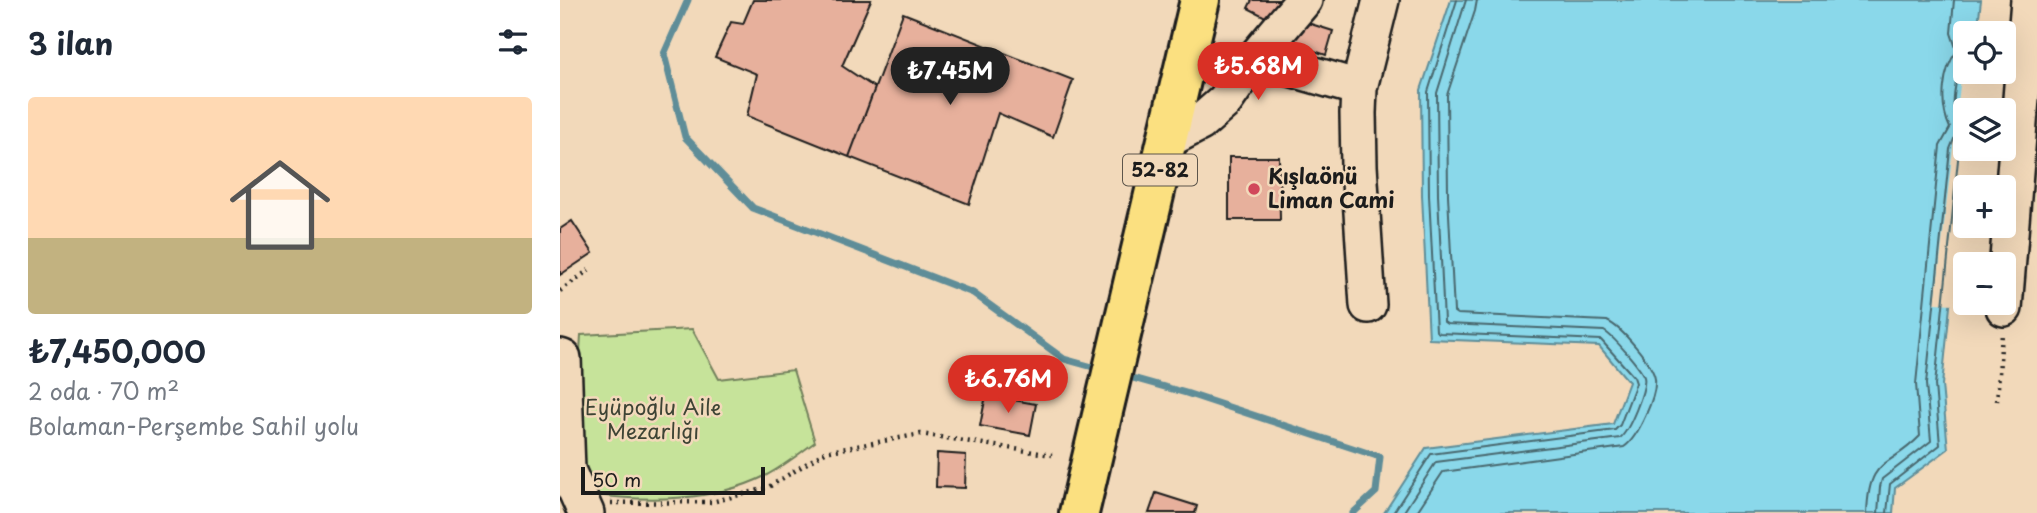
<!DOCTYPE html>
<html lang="tr">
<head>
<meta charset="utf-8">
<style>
  :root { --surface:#fff; --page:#f2f2f3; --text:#1f2937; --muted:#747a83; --line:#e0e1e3; --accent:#d93025 }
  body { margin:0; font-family:"Playpen Sans",sans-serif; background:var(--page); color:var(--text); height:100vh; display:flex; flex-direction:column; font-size:26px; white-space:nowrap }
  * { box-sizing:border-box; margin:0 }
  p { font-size:23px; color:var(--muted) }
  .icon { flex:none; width:38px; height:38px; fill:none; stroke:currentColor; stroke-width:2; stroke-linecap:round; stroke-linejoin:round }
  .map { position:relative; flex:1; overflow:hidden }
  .panel { display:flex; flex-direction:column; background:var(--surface); width:560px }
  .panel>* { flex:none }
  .buttons { position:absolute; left:1393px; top:21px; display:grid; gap:14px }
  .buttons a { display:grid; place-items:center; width:63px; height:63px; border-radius:7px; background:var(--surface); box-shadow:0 7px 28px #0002; font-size:35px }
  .scale { position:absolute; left:21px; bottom:18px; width:184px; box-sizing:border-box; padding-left:7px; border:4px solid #1c1c1c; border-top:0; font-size:19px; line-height:24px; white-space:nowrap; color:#1c1c1c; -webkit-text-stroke:5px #f2d9ba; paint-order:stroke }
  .price { position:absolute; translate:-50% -60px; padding:0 16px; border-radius:24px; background:var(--accent); color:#fff; font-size:23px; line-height:46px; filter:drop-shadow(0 2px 4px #0008) }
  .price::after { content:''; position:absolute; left:50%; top:42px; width:21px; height:16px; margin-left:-10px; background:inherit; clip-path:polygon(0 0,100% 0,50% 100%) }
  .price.on { background:#222; color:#fff }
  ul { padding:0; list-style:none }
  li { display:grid; align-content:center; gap:14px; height:371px; padding:0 28px }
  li+li { border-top:2px solid var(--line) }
  li span { display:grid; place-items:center; height:217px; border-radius:7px; color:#555 }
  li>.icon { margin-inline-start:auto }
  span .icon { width:126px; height:126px; fill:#fffc; stroke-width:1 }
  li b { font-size:30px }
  h2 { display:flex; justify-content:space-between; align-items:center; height:84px; padding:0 28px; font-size:30px }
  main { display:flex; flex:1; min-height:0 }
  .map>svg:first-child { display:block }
  .green { fill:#c6e39a; stroke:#71805b; stroke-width:2 }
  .water { fill:#8ad8ea; stroke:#5e8d98; stroke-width:2 }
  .pier { fill:#f2d9ba }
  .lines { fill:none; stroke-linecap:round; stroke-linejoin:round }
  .shore { stroke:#48676e; stroke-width:2 }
  .stream { stroke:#5e8d98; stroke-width:7 }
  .building { fill:#e7b09c; stroke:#1c1c1c; stroke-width:2 }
  .minor-casing { stroke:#1c1c1c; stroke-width:40 }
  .major-casing { stroke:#1c1c1c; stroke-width:44 }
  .path { stroke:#1c1c1c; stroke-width:4.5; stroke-dasharray:2 5; stroke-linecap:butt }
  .minor { stroke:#f2d9ba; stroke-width:35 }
  .major { stroke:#fbe080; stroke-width:38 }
  .poi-dot { fill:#d1495b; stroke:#f2d9ba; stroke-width:2.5 }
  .labels { text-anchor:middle; stroke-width:5; stroke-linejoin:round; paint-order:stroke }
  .shield { fill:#f2d9ba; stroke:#5c554b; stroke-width:2 }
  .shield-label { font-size:19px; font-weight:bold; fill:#1c1c1c }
  .poi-label { font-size:21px; font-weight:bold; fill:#1c1c1c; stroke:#f2d9ba; text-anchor:start }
  .park-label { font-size:21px; fill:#3e4435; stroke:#f2d9ba }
</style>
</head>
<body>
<main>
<section class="panel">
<h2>3 ilan<svg class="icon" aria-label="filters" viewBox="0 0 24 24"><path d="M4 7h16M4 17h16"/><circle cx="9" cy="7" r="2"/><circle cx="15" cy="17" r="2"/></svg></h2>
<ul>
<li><span style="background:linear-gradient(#ffd9b3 65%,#c2b280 0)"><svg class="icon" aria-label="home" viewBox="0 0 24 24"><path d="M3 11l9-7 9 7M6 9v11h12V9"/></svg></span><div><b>₺7,450,000</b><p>2 oda · 70 m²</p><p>Bolaman-Perşembe Sahil yolu</p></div></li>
</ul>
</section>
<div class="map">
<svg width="1477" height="513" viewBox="0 0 1477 513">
  <rect width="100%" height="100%" fill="#f2d9ba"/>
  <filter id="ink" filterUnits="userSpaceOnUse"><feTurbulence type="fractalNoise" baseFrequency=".0143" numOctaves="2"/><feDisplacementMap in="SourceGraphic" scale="14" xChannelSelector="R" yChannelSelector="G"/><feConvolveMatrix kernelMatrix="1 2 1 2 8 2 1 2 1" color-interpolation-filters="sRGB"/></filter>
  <g filter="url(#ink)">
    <path class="green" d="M132,329L159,379L233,370L255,442C239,454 223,467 205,476C153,502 85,502 29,494L15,433L21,335Z"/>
    <path class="water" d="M891,0H1421L1417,33H1405L1406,149L1382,385L1388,449L1335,488L1333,513H824L866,448L1053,424L1069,382L1039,346L869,339L862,195L861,90Z"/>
    <path class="pier" d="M1405,43V72H1417L1413,110H1405V149H1409L1394,304L1375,303Z"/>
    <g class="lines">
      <path class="shore" d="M1405,59C1397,67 1390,106 1396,117C1399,122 1401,122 1405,125
        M833,513L871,454L1055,430L1060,425L1076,383L1074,377L1041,340L879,333L876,331L869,195L868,92L897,0
        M843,513L876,462L1060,438C1069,431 1087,388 1084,377C1080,367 1053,336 1044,331L887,324L884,322L878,195L877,93L906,0
        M856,513L883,472L1064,447C1078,438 1097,395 1095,379C1093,364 1061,327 1047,321L897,314L894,312L888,195L887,95L915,11L917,0
        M1307,513C1309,456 1327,470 1360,436L1356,384L1380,146L1390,128C1379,105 1382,70 1397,51L1391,33L1394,0
        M1318,513L1320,487L1322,479L1371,441L1366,384L1390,149L1394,139L1405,133
        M1327,513L1330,484L1380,445L1375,385L1399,150L1405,142"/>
      <path class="stream" d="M128,0L104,54L125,137L193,208L413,293L504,359L540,369
        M562,375L626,393L820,457L816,492L793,513"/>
    </g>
    <path class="building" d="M193,0H311L282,66L315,88L289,157L187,116L197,74L155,57L171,22L183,24Z
      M692,0H731L719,24L688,8Z
      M343,13L513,80L493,137L438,113L409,204L289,157Z
      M735,19L773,31L766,55L728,42Z
      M669,157H719L720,220H669Z
      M12,221L33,253L0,275V229Z
      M426,395L476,404L470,435L420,426Z
      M377,453L406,455L405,488L376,487Z
      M596,493L637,506L635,513H589Z"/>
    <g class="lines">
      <g class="minor-casing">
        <path id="minor" d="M695,58L744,0
          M607,140L640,123L665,101L695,58L799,88
          M808,305L799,166L798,113L799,88L821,0
          M1444,308L1469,0
          M0,357L3,358L7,470L26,513"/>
      </g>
      <g class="major-casing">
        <path id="major" d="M519,513L640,0"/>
      </g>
      <path class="path" d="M0,291L29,270
        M1437,401L1442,334
        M51,503L152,502L207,488L265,452L361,434L492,455"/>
      <use href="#minor" class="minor"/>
      <use href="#major" class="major"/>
    </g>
  </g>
  <circle class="poi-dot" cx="694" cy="189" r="7"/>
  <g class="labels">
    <rect class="shield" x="563" y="154.5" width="74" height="31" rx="5"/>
    <g class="shield-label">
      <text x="600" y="177">52-82</text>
    </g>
    <g class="poi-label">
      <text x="708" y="184">Kışlaönü<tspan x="708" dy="24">Liman Cami</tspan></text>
    </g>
    <g class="park-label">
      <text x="93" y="415">Eyüpoğlu Aile<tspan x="93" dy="24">Mezarlığı</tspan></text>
    </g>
  </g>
</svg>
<div class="buttons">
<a><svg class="icon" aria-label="locate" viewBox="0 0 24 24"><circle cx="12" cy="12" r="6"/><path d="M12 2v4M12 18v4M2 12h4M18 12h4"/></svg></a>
<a><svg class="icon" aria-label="layers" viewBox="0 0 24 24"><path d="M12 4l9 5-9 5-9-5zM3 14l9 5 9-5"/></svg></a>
<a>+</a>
<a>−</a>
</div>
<div class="scale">50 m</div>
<b class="price" style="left:698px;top:102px">₺5.68M</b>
<b class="price on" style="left:390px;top:107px">₺7.45M</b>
<b class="price" style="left:448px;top:415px">₺6.76M</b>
</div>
</main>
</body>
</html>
